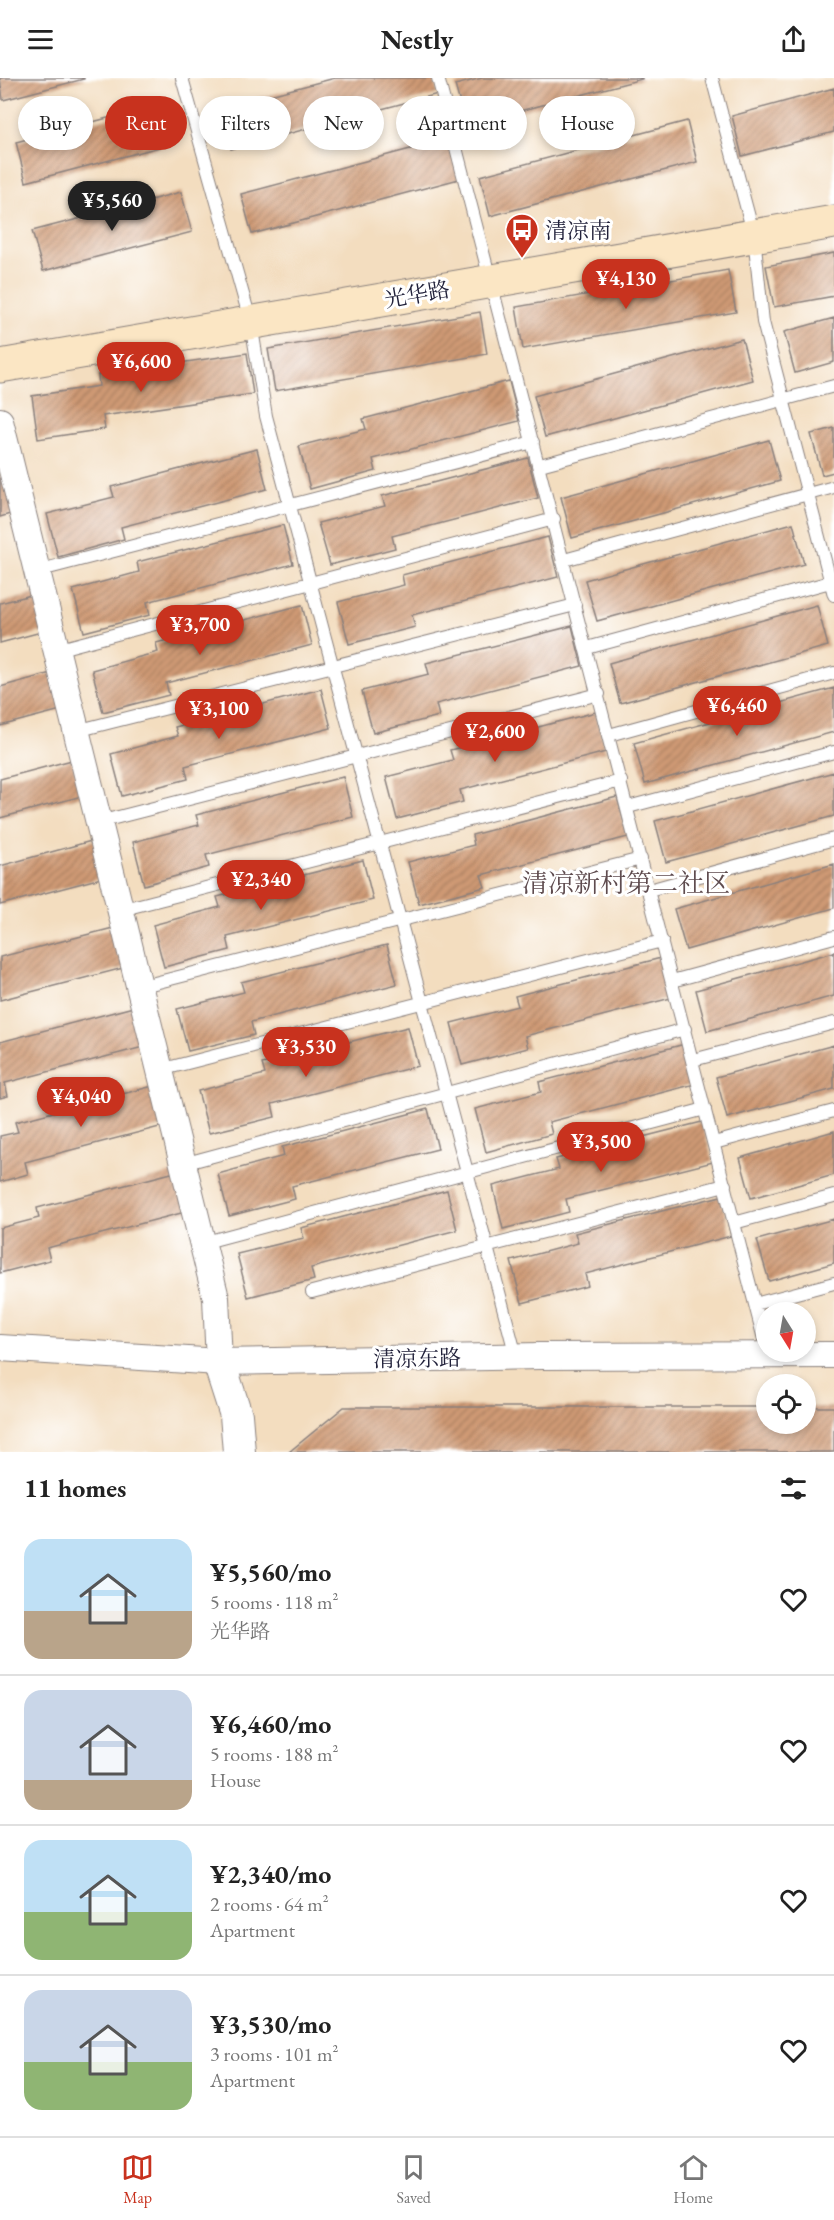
<!DOCTYPE html>
<html lang="en">
<head>
<meta charset="utf-8">
<style>
  :root { --surface:#fff; --page:#f6f6f6; --text:#222; --muted:#767676; --line:#e0e0e0; --accent:#c8321e }
  body { margin:0; font-family:"EB Garamond","Noto Serif SC",serif; background:var(--page); color:var(--text); height:100vh; display:flex; flex-direction:column; font-size:22px; white-space:nowrap }
  * { box-sizing:border-box; margin:0 }
  p { font-size:20px; color:var(--muted) }
  .icon { flex:none; width:33px; height:33px; fill:none; stroke:currentColor; stroke-width:2; stroke-linecap:round; stroke-linejoin:round }
  .map { position:relative; height:1374px; overflow:hidden }
  .side { display:flex; flex-direction:column; background:var(--surface); flex:1 }
  .side>* { flex:none }
  .top-card { position:absolute; left:18px; top:18px; width:798px; height:54px; display:flex; gap:12px }
  .needle { width:39px; rotate:169deg }
  .controls { position:absolute; left:756px; top:1224px; display:grid; gap:12px }
  .controls a { display:grid; place-items:center; width:60px; height:60px; border-radius:50%; background:var(--surface); box-shadow:0 3px 9px #0003; font-size:30px }
  .price { position:absolute; translate:-50% -51px; padding:0 14px; border-radius:21px; background:var(--accent); color:#fff; font-size:20px; line-height:39px; filter:drop-shadow(0 2px 3px #0008) }
  .price::after { content:''; position:absolute; left:50%; top:36px; width:18px; height:14px; margin-left:-9px; background:inherit; clip-path:polygon(0 0,100% 0,50% 100%) }
  .price.current { background:#222; color:#fff }
  ul { padding:0; list-style:none }
  li { display:flex; align-items:center; gap:18px; height:150px; padding:0 24px }
  li+li { border-top:2px solid var(--line) }
  li span { display:grid; place-items:center; flex:none; width:168px; height:120px; border-radius:18px; color:#555 }
  li>.icon { margin-inline-start:auto }
  span .icon { width:72px; height:72px; fill:#fffc; stroke-width:1 }
  li b { font-size:26px }
  h2 { display:flex; justify-content:space-between; align-items:center; height:72px; padding:0 24px; font-size:26px }
  .tag { padding:0 21px; border-radius:27px; background:var(--surface); box-shadow:0 3px 9px #0003; font-size:21px; line-height:54px }
  .tag.current { background:var(--accent); color:#fff }
  header { display:flex; justify-content:space-between; align-items:center; height:78px; padding:0 24px; background:var(--surface); font-size:27px; font-weight:700 }
  .dock { display:flex; justify-content:space-around; align-items:center; height:84px; border-top:2px solid var(--line); background:var(--surface); font-size:16px; color:var(--muted) }
  .dock a { display:grid; justify-items:center; gap:3px }
  .dock .current { color:var(--accent) }
  .map>svg:first-child { display:block }
  .building { fill:url(#building-hatch) }
  .lines { fill:none; stroke-linecap:round; stroke-linejoin:round }
  .service-casing { stroke:#8a807d; stroke-width:14 }
  .minor-casing { stroke:#8a807d; stroke-width:28 }
  .tertiary-casing { stroke:#8a807d; stroke-width:34 }
  .secondary-casing { stroke:#8a807d; stroke-width:35 }
  .service { stroke:#fff; stroke-width:12 }
  .minor { stroke:#fff; stroke-width:26 }
  .tertiary { stroke:#fff; stroke-width:32 }
  .secondary { stroke:#fbe6c4; stroke-width:33 }
  .labels { text-anchor:middle; stroke-width:6; stroke-linejoin:round; paint-order:stroke }
  .poi-label { font-size:22px; fill:#22223b; stroke:#fff; text-anchor:start }
  .street-label { font-size:22px; fill:#22223b; stroke:#fff }
  .quarter-label { font-size:26px; fill:#5f4c4f; stroke:#fff }
</style>
</head>
<body>
<header><svg class="icon" aria-label="menu" viewBox="0 0 24 24"><path d="M4 6h16M4 12h16M4 18h16"/></svg>Nestly<svg class="icon" aria-label="share" viewBox="0 0 24 24"><path d="M12 15V3M7 8l5-5 5 5M5 13v7h14v-7"/></svg></header>
<div class="map">
<svg width="834" height="1374" viewBox="0 0 834 1374">
  <defs>
    <pattern id="building-hatch" width="6" height="6" patternUnits="userSpaceOnUse" patternTransform="scale(1.5)"><rect width="6" height="6" fill="#cf9a74"/><path d="M-1 1l2-2M0 6l6-6M5 7l2-2" fill="none" stroke="#a87d60"/></pattern>
  </defs>
  <rect width="100%" height="100%" fill="#fff"/>
  <filter id="ink" filterUnits="userSpaceOnUse"><feTurbulence type="fractalNoise" baseFrequency=".0167" numOctaves="2"/><feDisplacementMap in="SourceGraphic" scale="12" xChannelSelector="R" yChannelSelector="G"/><feConvolveMatrix kernelMatrix="1 2 1 2 8 2 1 2 1" color-interpolation-filters="sRGB"/></filter>
  <filter id="wash" filterUnits="userSpaceOnUse"><feTurbulence type="fractalNoise" baseFrequency=".008" numOctaves="4" result="noise"/><feDisplacementMap in="SourceGraphic" scale="24" xChannelSelector="R" yChannelSelector="G"/><feGaussianBlur stdDeviation="1.35" result="paint"/><feColorMatrix in="noise" values="0 0 0 0 0 0 0 0 0 0 0 0 0 0 0 0 0 1.4 0 .05"/><feComposite in="paint" operator="in"/></filter>
  <g filter="url(#wash)">
    <rect width="100%" height="100%" fill="#f3ddbf"/>
    <g id="blocks">
      <path class="building" d="M0,0H84V1L3,22Z
        M335,0H434L438,16L231,71L220,30Z
        M482,0H642V1L466,47L455,7Z
        M834,10V54L742,78L732,38Z
        M165,25L175,65L26,104L16,64Z
        M687,43L697,84L490,138L480,98Z
        M448,61L459,101L252,156L241,116Z
        M181,114L192,154L43,193L32,153Z
        M834,175V218L774,229L766,188Z
        M728,192L736,234L523,271L516,229Z
        M480,234L487,276L275,313L268,271Z
        M834,240V284L795,295L784,254Z
        M742,261L753,302L545,359L534,318Z
        M247,275L253,316L103,338L105,351L38,361L32,318L99,308L98,297Z
        M509,303L519,343L373,381L376,393L310,411L299,368L366,351L363,341Z
        M834,350V394L822,397L811,356Z
        M769,362L780,403L572,460L561,419Z
        M257,371L267,411L121,449L124,461L58,479L47,436L114,419L111,409Z
        M528,380L538,420L392,458L395,470L330,487L318,445L385,428L382,418Z
        M5,399L17,434L0,439V400Z
        M793,445L804,486L597,543L585,502Z
        M283,447L293,486L147,524L150,537L84,554L73,512L139,494L137,484Z
        M548,459L558,499L412,537L415,549L349,566L338,524L404,507L402,497Z
        M35,516L45,553L0,565V525Z
        M302,527L312,567L166,605L169,617L103,634L92,592L158,574L156,565Z
        M817,527L828,568L620,625L609,585Z
        M572,548L582,588L436,626L439,638L373,655L362,613L429,596L426,585Z
        M51,595L61,632L0,648V609Z
        M834,610V654L645,706L634,665Z
        M321,611L331,650L185,688L188,701L122,718L111,676L178,658L175,649Z
        M596,634L606,674L460,712L463,724L397,741L386,699L453,682L450,672Z
        M72,682L82,718L0,740V701Z
        M834,694V738L666,784L655,743Z
        M343,699L353,739L206,777L209,789L144,807L133,764L199,747L196,737Z
        M617,719L628,759L481,797L485,809L419,826L408,784L474,767L472,757Z
        M95,762L105,799L0,827V788Z
        M363,782L373,822L227,859L230,872L164,889L153,847L220,829L217,819Z
        M834,786V830L686,872L674,831Z
        M121,848L131,888L0,922V879Z
        M387,867L397,906L251,944L254,957L188,973L177,931L244,914L241,904Z
        M834,874V918L707,953L696,912Z
        M661,880L671,920L525,958L528,970L462,987L451,945L518,928L515,918Z
        M141,927L151,967L5,1005L8,1018L0,1020V964Z
        M408,949L418,988L272,1026L275,1039L209,1055L198,1013L265,996L262,986Z
        M685,966L695,1006L549,1044L552,1056L486,1074L475,1031L541,1014L539,1004Z
        M834,967V1011L727,1040L716,999Z
        M161,1006L171,1046L25,1084L28,1096L0,1104V1058L18,1054L15,1044Z
        M428,1031L438,1071L292,1108L295,1121L229,1138L218,1096L284,1078L282,1069Z
        M702,1044L713,1084L566,1121L569,1134L503,1151L493,1108L559,1091L556,1081Z
        M834,1053V1097L751,1120L740,1080Z
        M183,1092L193,1132L47,1170L50,1182L0,1195V1150L39,1140L37,1130Z
        M447,1112L457,1152L311,1190L314,1202L248,1219L237,1176L304,1160L301,1150Z
        M721,1118L731,1158L585,1196L588,1208L522,1225L511,1183L578,1165L575,1155Z
        M834,1141V1185L769,1203L757,1162Z
        M344,1329H766V1346H806V1329H834V1374H289Z"/>
    </g>
  </g>
  <g filter="url(#ink)">
    <use href="#blocks" fill-opacity="0" stroke="#8a807d" stroke-width="1.5"/>
    <g class="lines">
      <g class="service-casing">
        <path id="service" d="M182,0L251,245L266,338L516,1278
          M438,0L766,1269
          M712,0L754,158L763,244L834,517
          M540,387L834,308
          M564,482L834,409
          M37,493L533,364
          M587,570L834,503
          M56,572L554,441
          M76,653L575,527
          M609,657L834,595
          M628,729L834,674
          M99,744L599,616
          M649,812L834,761
          M120,832L621,703
          M672,903L834,859
          M139,909L641,781
          M693,982L834,945
          M160,992L662,863
          M714,1065L834,1033
          M183,1086L685,951
          M734,1145L834,1118
          M202,1165L705,1031
          M312,1214L725,1107
          M755,1226L834,1205"/>
      </g>
      <g class="minor-casing">
        <path id="minor" d="M0,343L216,1220L219,1284
          M0,1270L219,1284L540,1278L834,1277"/>
      </g>
      <g class="tertiary-casing">
        <path id="tertiary" d="M219,1284L236,1337L239,1374"/>
      </g>
      <g class="secondary-casing">
        <path id="secondary" d="M0,288L834,144"/>
      </g>
      <use href="#service" class="service"/>
      <use href="#minor" class="minor"/>
      <use href="#tertiary" class="tertiary"/>
      <use href="#secondary" class="secondary"/>
    </g>
  </g>
  <defs>
    <g id="bus-pin" transform="scale(1.725)"><path d="M0 17L-7.5 6A9.5 9.5 0 1 1 7.5 6Z" fill="#c8321e" stroke="#fff"/><path d="M-5-6H5V4H4V6H2V4H-2V6H-4V4H-5ZM-3.5-4V0h7V-4ZM-3.5 1.2v1.5H-2V1.2ZM2 1.2v1.5H3.5V1.2Z" fill="#fff"/></g>
  </defs>
  <g fill-rule="evenodd">
    <use href="#bus-pin" x="522" y="152"/>
  </g>
  <g class="labels">
    <g class="poi-label">
      <text x="545" y="160">清凉南</text>
    </g>
    <g class="street-label">
      <text transform="translate(417 216) rotate(-10)" y="8">光华路</text>
      <text transform="translate(417 1280) rotate(-1)" y="8">清凉东路</text>
    </g>
    <g class="quarter-label">
      <text x="626" y="814">清凉新村第二社区</text>
    </g>
  </g>
</svg>
<div class="controls">
<a><svg class="needle" viewBox="-14 -14 28 28"><path d="M0-13l5 13h-10z" fill="#e53935"/><path d="M0 13l5-13h-10z" fill="#767676"/></svg></a>
<a><svg class="icon" aria-label="locate" viewBox="0 0 24 24"><circle cx="12" cy="12" r="6"/><path d="M12 2v4M12 18v4M2 12h4M18 12h4"/></svg></a>
</div>
<b class="price current" style="left:112px;top:154px">¥5,560</b>
<b class="price" style="left:626px;top:232px">¥4,130</b>
<b class="price" style="left:141px;top:315px">¥6,600</b>
<b class="price" style="left:200px;top:578px">¥3,700</b>
<b class="price" style="left:737px;top:659px">¥6,460</b>
<b class="price" style="left:219px;top:662px">¥3,100</b>
<b class="price" style="left:495px;top:685px">¥2,600</b>
<b class="price" style="left:261px;top:833px">¥2,340</b>
<b class="price" style="left:306px;top:1000px">¥3,530</b>
<b class="price" style="left:81px;top:1050px">¥4,040</b>
<b class="price" style="left:601px;top:1095px">¥3,500</b>
<div class="top-card">
<a class="tag">Buy</a>
<a class="tag current">Rent</a>
<a class="tag">Filters</a>
<a class="tag">New</a>
<a class="tag">Apartment</a>
<a class="tag">House</a>
</div>
</div>
<section class="side">
<h2>11 homes<svg class="icon" aria-label="filters" viewBox="0 0 24 24"><path d="M4 7h16M4 17h16"/><circle cx="9" cy="7" r="2"/><circle cx="15" cy="17" r="2"/></svg></h2>
<ul>
<li><span style="background:linear-gradient(#bfe0f5 60%,#b9a48a 0)"><svg class="icon" aria-label="home" viewBox="0 0 24 24"><path d="M3 11l9-7 9 7M6 9v11h12V9"/></svg></span><div><b>¥5,560/mo</b><p>5 rooms · 118 m²</p><p>光华路</p></div><svg class="icon" aria-label="heart" viewBox="0 0 24 24"><path d="M12 20l-8-8c-3-5 5-10 8-4 3-6 11-1 8 4z"/></svg></li>
<li><span style="background:linear-gradient(#c9d6e8 75%,#b9a48a 0)"><svg class="icon" aria-label="home" viewBox="0 0 24 24"><path d="M3 11l9-7 9 7M6 9v11h12V9"/></svg></span><div><b>¥6,460/mo</b><p>5 rooms · 188 m²</p><p>House</p></div><svg class="icon" aria-label="heart" viewBox="0 0 24 24"><path d="M12 20l-8-8c-3-5 5-10 8-4 3-6 11-1 8 4z"/></svg></li>
<li><span style="background:linear-gradient(#bfe0f5 60%,#8fb573 0)"><svg class="icon" aria-label="home" viewBox="0 0 24 24"><path d="M3 11l9-7 9 7M6 9v11h12V9"/></svg></span><div><b>¥2,340/mo</b><p>2 rooms · 64 m²</p><p>Apartment</p></div><svg class="icon" aria-label="heart" viewBox="0 0 24 24"><path d="M12 20l-8-8c-3-5 5-10 8-4 3-6 11-1 8 4z"/></svg></li>
<li><span style="background:linear-gradient(#c9d6e8 60%,#8fb573 0)"><svg class="icon" aria-label="home" viewBox="0 0 24 24"><path d="M3 11l9-7 9 7M6 9v11h12V9"/></svg></span><div><b>¥3,530/mo</b><p>3 rooms · 101 m²</p><p>Apartment</p></div><svg class="icon" aria-label="heart" viewBox="0 0 24 24"><path d="M12 20l-8-8c-3-5 5-10 8-4 3-6 11-1 8 4z"/></svg></li>
</ul>
</section>
<nav class="dock">
<a class="current"><svg class="icon" aria-label="map" viewBox="0 0 24 24"><path d="M3 6l6-2 6 2 6-2v14l-6 2-6-2-6 2zM9 4v14M15 6v14"/></svg>Map</a>
<a><svg class="icon" aria-label="saved" viewBox="0 0 24 24"><path d="M7 4h10v16l-5-4-5 4z"/></svg>Saved</a>
<a><svg class="icon" aria-label="home" viewBox="0 0 24 24"><path d="M3 11l9-7 9 7M6 9v11h12V9"/></svg>Home</a>
</nav>
</body>
</html>
